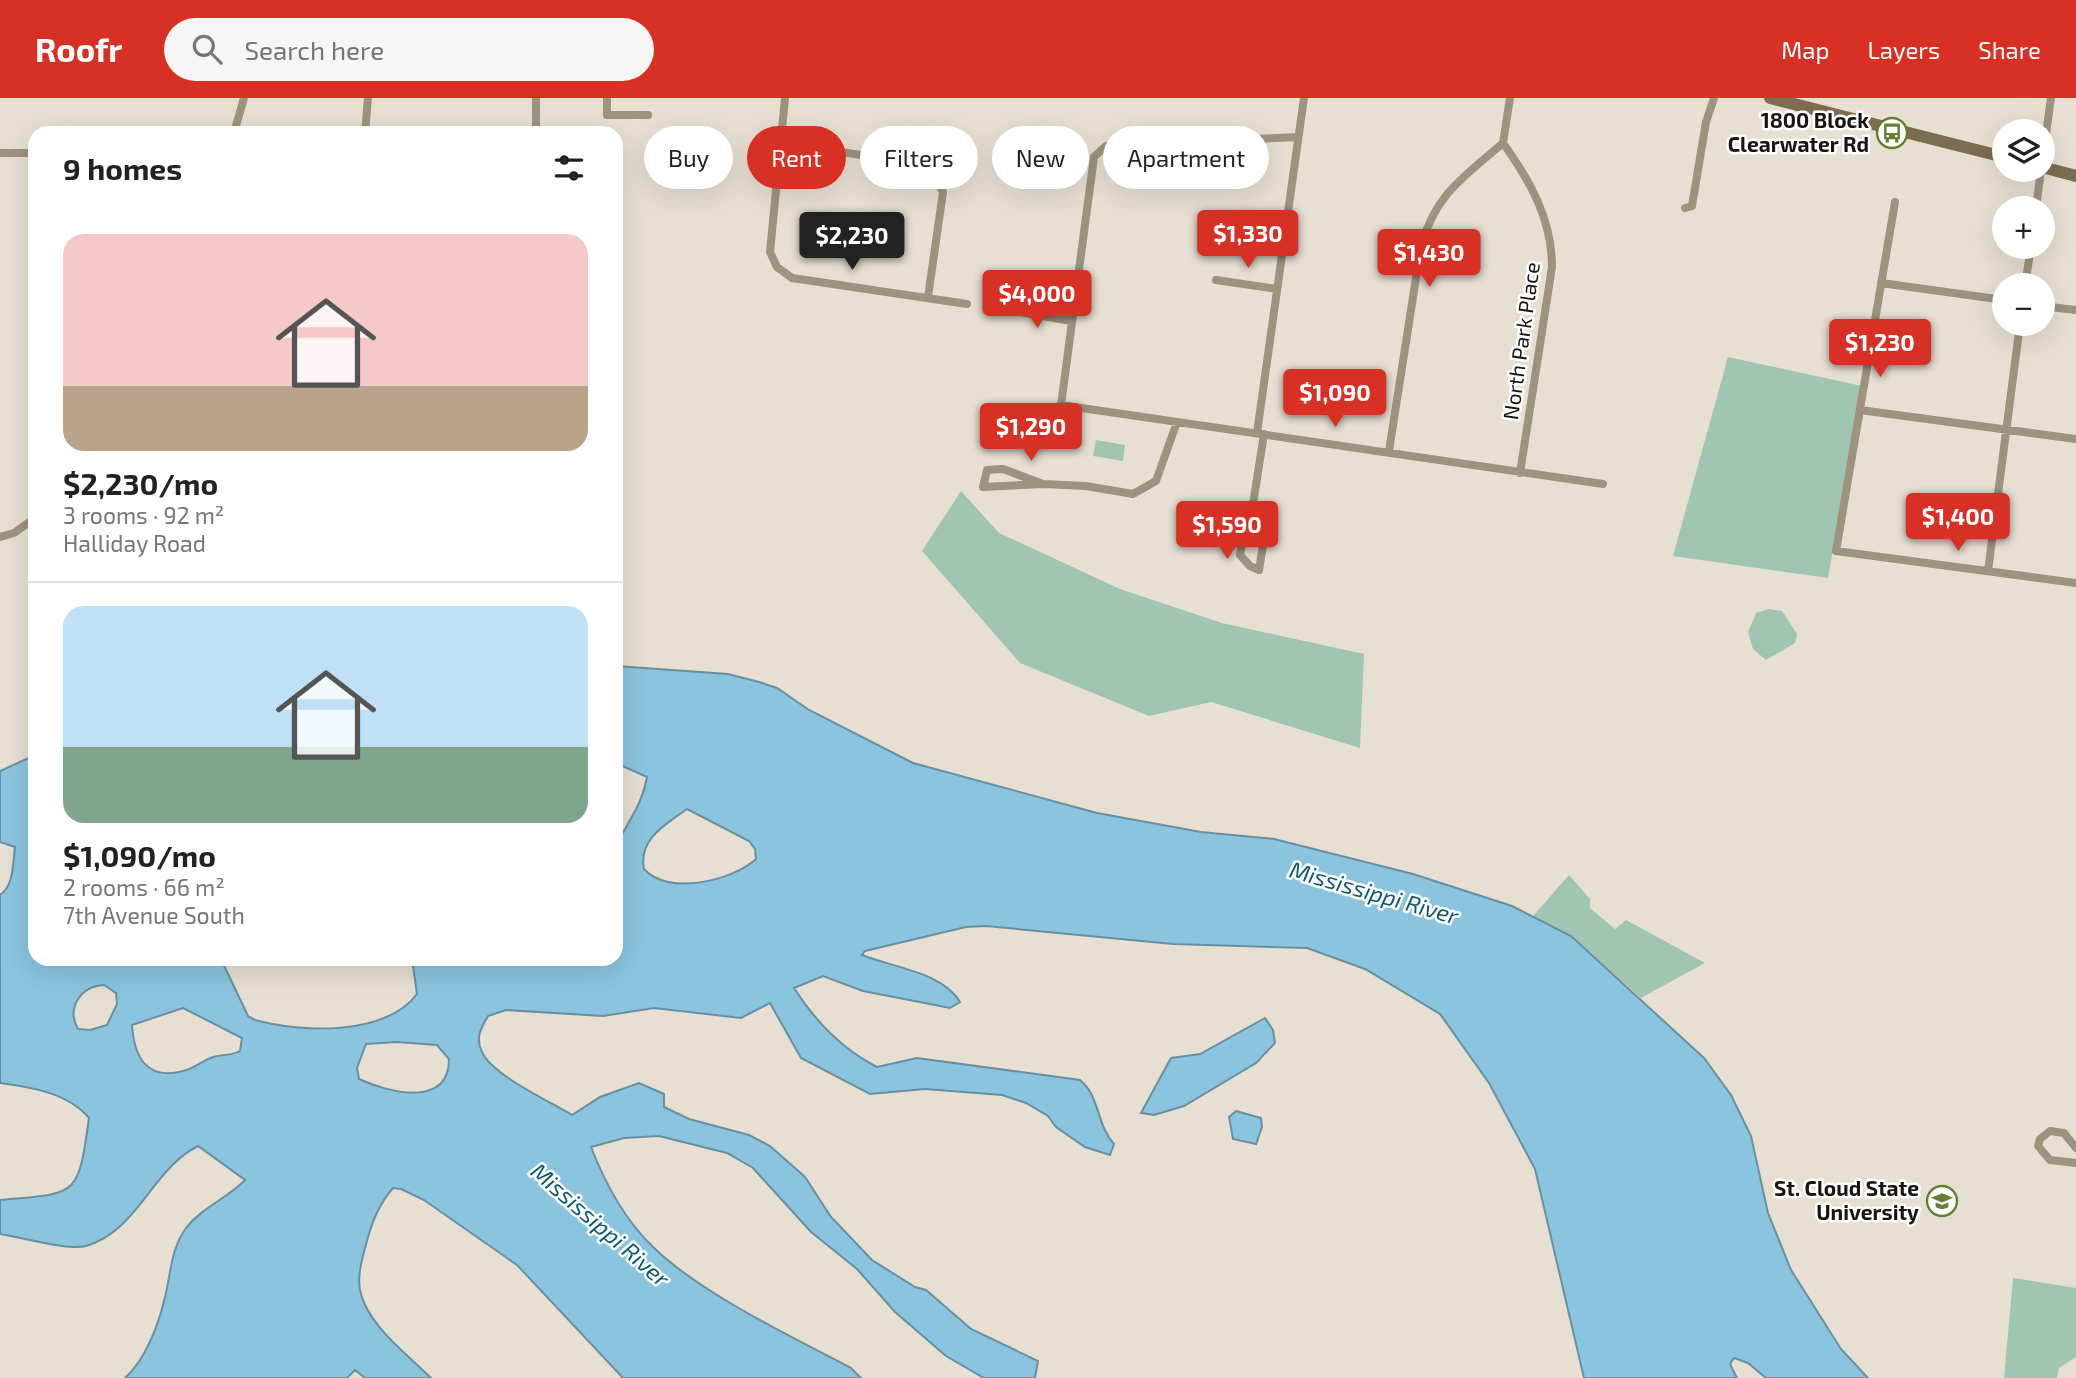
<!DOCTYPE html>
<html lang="en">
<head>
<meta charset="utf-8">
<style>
  :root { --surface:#fff; --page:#f6f6f6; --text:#222; --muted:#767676; --line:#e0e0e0; --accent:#d93025 }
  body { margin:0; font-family:"Exo 2",sans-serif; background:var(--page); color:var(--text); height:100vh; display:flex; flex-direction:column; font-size:26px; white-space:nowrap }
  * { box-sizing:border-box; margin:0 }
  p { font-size:23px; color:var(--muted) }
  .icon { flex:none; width:38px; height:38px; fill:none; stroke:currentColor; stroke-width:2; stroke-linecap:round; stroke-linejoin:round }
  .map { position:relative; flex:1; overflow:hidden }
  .drawer { position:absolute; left:28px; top:28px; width:595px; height:840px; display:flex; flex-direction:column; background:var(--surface); border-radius:21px; box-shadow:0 7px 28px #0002 }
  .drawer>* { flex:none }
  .banner { position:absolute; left:644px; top:28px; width:665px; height:63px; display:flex; gap:14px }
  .fabs { position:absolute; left:1992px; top:21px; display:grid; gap:14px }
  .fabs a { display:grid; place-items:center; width:63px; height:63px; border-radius:50%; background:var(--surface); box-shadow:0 7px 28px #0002; font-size:35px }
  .price { position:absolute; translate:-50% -60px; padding:0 16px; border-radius:7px; background:var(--accent); color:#fff; font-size:23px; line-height:46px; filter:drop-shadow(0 2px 4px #0008) }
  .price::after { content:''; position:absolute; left:50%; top:42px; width:21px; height:16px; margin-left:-10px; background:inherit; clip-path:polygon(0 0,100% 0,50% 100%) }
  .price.on { background:#222; color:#fff }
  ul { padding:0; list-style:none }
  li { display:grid; align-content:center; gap:14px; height:371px; padding:0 35px }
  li+li { border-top:2px solid var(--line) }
  li span { display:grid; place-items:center; height:217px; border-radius:21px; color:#555 }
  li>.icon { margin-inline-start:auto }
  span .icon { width:126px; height:126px; fill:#fffc; stroke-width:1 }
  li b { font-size:30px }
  h2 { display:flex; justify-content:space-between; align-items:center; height:84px; padding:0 35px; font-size:30px }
  .pill { padding:0 24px; border-radius:32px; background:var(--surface); box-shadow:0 7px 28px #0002; font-size:24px; line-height:63px }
  .pill.on { background:var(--accent); color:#fff }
  header { display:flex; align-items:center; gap:42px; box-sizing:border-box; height:98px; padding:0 35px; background:var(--accent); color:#fff }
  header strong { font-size:33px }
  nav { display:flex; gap:38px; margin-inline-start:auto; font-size:24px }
  .search { width:490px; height:63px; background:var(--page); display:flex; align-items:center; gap:18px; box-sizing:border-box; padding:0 24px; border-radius:38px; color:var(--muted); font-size:26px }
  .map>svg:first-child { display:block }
  .green { fill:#a0c5b2 }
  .water { fill:#8bc4de; stroke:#6890a0; stroke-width:2; fill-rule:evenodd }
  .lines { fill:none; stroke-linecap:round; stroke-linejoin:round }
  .street { stroke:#9e937f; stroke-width:8 }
  .secondary { stroke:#7d6d50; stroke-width:12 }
  .labels { text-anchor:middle; stroke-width:5; stroke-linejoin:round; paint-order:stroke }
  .poi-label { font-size:21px; font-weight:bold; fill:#181511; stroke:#fff; text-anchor:end }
  .street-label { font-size:21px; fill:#181511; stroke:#fff }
  .water-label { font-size:23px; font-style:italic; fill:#0c5872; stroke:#fff }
</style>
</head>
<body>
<header>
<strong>Roofr</strong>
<div class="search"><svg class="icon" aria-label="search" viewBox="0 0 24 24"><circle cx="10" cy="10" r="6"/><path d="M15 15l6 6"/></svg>Search here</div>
<nav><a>Map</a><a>Layers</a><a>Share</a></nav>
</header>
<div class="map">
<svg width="2076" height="1280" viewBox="0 0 2076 1280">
  <rect width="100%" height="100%" fill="#e7dfd2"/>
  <path class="green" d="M1728,259L1862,288L1828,480L1673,458Z
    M1096,342L1125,347L1123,363L1093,358Z
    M961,393L999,435L1120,491L1222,525L1364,556L1360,650L1211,604L1149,618L1020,565L922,453Z
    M1769,511L1782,513L1797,536L1795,545L1766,562L1753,551L1748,534L1756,515Z
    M1569,777L1590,801V810L1615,831L1626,822L1705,865L1641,900L1571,838L1533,818Z
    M2013,1180L2076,1190V1259L2059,1270L2057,1280H2004Z"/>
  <path class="water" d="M616,568L728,576L759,584L777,590L809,612L913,665L1097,715L1201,734L1274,741L1413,776L1512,808L1571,838L1704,960L1731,997L1751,1038L1768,1115L1791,1172L1841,1251L1868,1280H1766L1748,1265L1734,1260L1730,1266L1737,1280H1584L1535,1071L1489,985L1440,916L1365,871L1307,850L1173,846L986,828L966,829L865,853L862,857C891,869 943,874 960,904L950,910L863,893L823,878L794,890C815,923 842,951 877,969L917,960L1080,982C1100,998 1096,1026 1114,1046L1110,1057L1085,1049L1056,1029L1048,1018L1026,1005L1002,997L925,991L870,996L801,960L770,905L741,920L654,910L603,918L506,912L488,918C481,930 475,940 482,954C492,977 549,1003 572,1017L600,999L639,985L664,996V1009L689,1021L749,1037L770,1048L805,1079L831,1119L872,1162L915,1189L926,1192L971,1231L1038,1263L1035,1280H984L946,1258L895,1214L857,1171L811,1134L753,1070L727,1055L659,1038L624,1040L591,1049C605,1085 625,1122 653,1149C700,1195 792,1239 851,1270L861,1280H623L517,1167L424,1102L401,1091L393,1090C379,1106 372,1123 367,1143C363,1158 357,1176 360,1192C367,1227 407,1256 431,1280H365L355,1272L347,1280H125C145,1262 158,1228 164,1203C171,1178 170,1152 186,1130C201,1110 228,1100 245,1082L198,1048C152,1071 138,1133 86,1148C68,1153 21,1139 0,1136V1102C78,1095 78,1100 89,1020C68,995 31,989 0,985V797C14,788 13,764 15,749L0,744V673L35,657V861H221L248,918L255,922C302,935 385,938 417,896L412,861H616C616,842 612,759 617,747C628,722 642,708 647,679L616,665ZM687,711L749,743L755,751L756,761C732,783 668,798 644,771C638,741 665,727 687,711ZM104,887L116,895L117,906L107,927L90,932L78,931C66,910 81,888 104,887ZM183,910L242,940L240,953C231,958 223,956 213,959C203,962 194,971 183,973C146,983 134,958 132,927ZM397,944L437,947L449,961C449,1011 387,994 359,981L357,970L366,946Z
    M1265,920L1273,932L1275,945L1256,965L1184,1008L1154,1017L1141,1015L1171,960L1200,956Z
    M1236,1013L1261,1020L1262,1029L1256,1046L1233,1041L1229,1019Z"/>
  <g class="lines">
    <path class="street" d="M607,0V17H648
      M785,0L770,154L777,169L792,180L967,206
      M234,35L244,0
      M365,35L368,0
      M536,35V0
      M1298,39L1106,48L1094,59L1061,307L1603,386
      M782,45L920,66L933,76L943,94L928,199
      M1503,45C1530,83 1552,121 1552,169L1520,375
      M1503,45L1510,0
      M0,55H35
      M2042,65L2051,0
      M1895,104L1836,453L2076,485
      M1685,110L1692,108L1706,24L1714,0
      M2036,110L2041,72
      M1216,182L1277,191
      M1881,185L2004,202
      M2025,187L2031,149
      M2042,208L2076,212
      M1009,212L1071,223
      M1860,312L2076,341
      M1257,335L1304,0
      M1389,353L1421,148C1436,95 1464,79 1503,45
      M1043,386L983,389L987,372L1003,371L1043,386L1086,388L1133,396L1156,383L1177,324
      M1253,406L1263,447L1259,472L1250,468L1240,457L1248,414L1253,406L1264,336
      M0,439L14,435L35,420
      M1988,473L2020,226
      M2076,1050L2064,1035L2050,1033L2040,1041L2038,1048L2050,1062L2076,1065"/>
    <path class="secondary" d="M1770,0L2004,59
      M2042,69L2076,78"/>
  </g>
  <defs>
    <g id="bus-ring" transform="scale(1.575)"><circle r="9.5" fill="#fff" stroke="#657e31" stroke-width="1.5"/><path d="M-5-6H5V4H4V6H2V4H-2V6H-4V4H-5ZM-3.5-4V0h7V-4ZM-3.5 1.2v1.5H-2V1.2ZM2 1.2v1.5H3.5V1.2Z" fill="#657e31"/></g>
    <g id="university-ring" transform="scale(1.575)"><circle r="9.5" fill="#fff" stroke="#657e31" stroke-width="1.5"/><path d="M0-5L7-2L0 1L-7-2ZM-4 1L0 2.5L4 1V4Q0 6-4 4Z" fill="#657e31"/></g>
  </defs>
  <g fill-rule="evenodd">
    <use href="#bus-ring" x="1892" y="35"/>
    <use href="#university-ring" x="1942" y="1103"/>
  </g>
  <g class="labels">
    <g class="poi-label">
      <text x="1869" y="30">1800 Block<tspan x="1869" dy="24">Clearwater Rd</tspan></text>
      <text x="1919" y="1098">St. Cloud State<tspan x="1919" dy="24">University</tspan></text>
    </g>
    <g class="street-label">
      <text transform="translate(1522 243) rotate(-82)" y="7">North Park Place</text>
    </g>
    <g class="water-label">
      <text transform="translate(1374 795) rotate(16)" y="8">Mississippi River</text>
      <text transform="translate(600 1127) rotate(41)" y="8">Mississippi River</text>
    </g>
  </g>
</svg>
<div class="fabs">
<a><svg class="icon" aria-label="layers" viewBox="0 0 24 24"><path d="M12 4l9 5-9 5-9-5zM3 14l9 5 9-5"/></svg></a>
<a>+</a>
<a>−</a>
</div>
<b class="price" style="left:1248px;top:172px">$1,330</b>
<b class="price on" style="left:852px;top:174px">$2,230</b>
<b class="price" style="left:1429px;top:191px">$1,430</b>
<b class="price" style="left:1037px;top:232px">$4,000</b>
<b class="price" style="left:1880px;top:281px">$1,230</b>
<b class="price" style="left:1335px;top:331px">$1,090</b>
<b class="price" style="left:1031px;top:365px">$1,290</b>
<b class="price" style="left:1958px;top:455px">$1,400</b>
<b class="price" style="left:1227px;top:463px">$1,590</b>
<div class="banner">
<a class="pill">Buy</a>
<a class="pill on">Rent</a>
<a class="pill">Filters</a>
<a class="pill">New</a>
<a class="pill">Apartment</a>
</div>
<section class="drawer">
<h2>9 homes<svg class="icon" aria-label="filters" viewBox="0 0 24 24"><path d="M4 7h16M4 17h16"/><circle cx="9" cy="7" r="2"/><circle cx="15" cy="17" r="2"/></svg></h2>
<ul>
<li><span style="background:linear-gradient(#f6c9c9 70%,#b9a48a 0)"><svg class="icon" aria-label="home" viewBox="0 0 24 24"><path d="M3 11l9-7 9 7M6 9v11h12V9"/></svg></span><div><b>$2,230/mo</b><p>3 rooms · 92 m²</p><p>Halliday Road</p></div></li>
<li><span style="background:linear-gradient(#bfe0f5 65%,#7fa58c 0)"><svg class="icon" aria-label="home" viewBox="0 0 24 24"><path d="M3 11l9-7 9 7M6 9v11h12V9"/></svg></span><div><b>$1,090/mo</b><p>2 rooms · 66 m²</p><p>7th Avenue South</p></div></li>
</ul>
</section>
</div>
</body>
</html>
